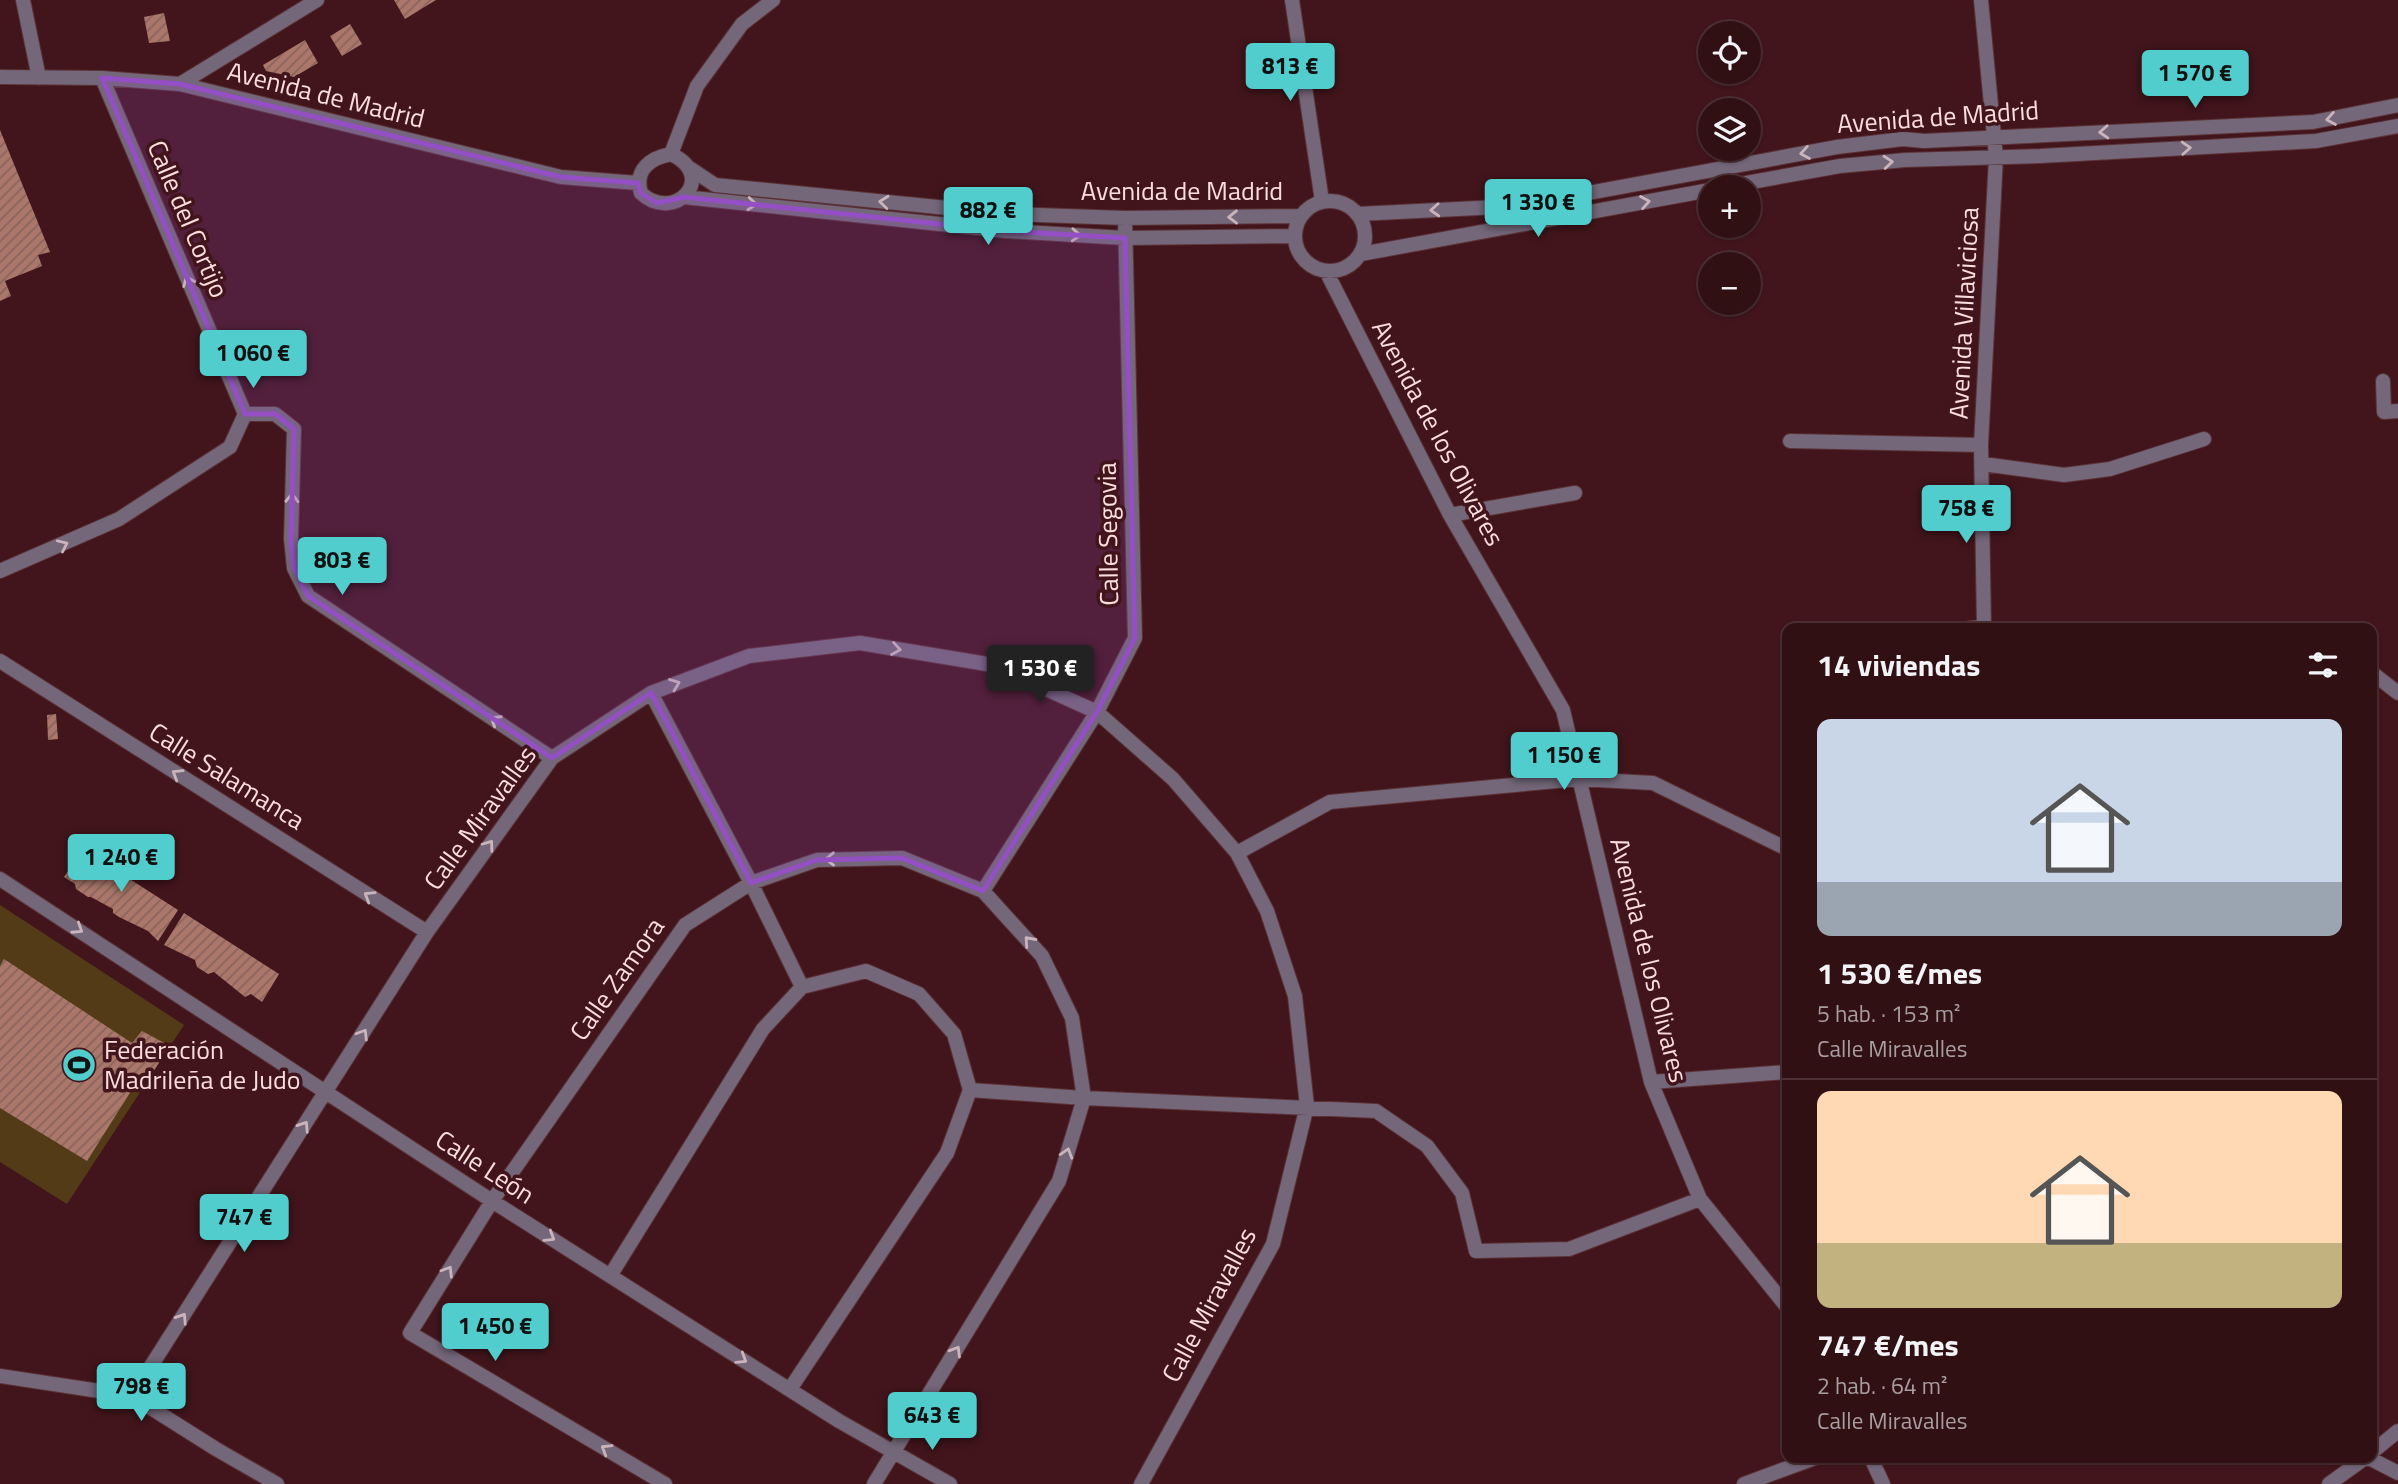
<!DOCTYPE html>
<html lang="es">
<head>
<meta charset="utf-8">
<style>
  :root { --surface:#311014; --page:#3d1e22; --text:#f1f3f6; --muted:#a89da0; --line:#4c3034; --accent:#52cdcd }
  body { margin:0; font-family:"Titillium Web",sans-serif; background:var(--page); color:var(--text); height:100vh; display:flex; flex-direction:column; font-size:26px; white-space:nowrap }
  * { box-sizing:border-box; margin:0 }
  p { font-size:23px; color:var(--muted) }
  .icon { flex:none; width:38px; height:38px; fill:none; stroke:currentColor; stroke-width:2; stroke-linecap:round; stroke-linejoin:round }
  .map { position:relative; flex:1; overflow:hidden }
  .side { position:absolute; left:1782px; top:623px; width:595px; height:840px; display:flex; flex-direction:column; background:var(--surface); border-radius:14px; box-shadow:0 2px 5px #0004,0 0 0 2px var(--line) }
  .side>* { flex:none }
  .fabs { position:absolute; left:1698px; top:21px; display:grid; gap:14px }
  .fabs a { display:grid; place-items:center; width:63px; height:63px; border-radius:50%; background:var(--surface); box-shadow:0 2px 5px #0004,0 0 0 2px var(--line); font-size:35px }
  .price { position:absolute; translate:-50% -60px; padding:0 16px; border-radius:7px; background:var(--accent); color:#111; font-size:23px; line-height:46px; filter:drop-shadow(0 2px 4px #0008) }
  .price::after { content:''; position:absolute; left:50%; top:42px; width:21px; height:16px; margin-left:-10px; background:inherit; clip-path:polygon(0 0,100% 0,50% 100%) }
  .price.on { background:#222; color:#fff }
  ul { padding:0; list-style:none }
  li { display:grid; align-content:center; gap:14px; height:371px; padding:0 35px }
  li+li { border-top:2px solid var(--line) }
  li span { display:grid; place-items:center; height:217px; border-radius:14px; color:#555 }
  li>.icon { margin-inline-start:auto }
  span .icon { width:126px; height:126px; fill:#fffc; stroke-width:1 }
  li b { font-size:30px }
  h2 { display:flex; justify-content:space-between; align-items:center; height:84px; padding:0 35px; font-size:30px }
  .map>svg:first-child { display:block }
  .green { fill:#533b17 }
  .building { fill:url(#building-hatch) }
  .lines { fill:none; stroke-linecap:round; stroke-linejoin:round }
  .street-casing { stroke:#5b3136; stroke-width:16 }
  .street { stroke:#736779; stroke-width:14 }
  .oneway { stroke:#cbb4bb }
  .marked { fill:#954fc5; fill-opacity:0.2; stroke:#954fc5; stroke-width:5; stroke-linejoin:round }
  .labels { text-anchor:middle; stroke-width:7; stroke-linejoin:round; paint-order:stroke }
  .street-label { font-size:26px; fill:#fbddde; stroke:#41151b }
  .poi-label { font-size:26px; fill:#fbddde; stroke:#41151b; text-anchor:start }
</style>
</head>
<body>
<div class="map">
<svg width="2398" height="1484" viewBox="0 0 2398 1484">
  <defs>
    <pattern id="building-hatch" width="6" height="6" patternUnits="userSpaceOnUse" patternTransform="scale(1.75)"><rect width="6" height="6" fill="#aa776a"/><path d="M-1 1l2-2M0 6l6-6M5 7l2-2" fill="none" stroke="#89645c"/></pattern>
  </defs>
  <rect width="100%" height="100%" fill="#41151b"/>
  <path class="green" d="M0,905L184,1025L67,1204L0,1162Z"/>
  <path class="building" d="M394,0H436L405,19Z
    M164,13L170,41L149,43L144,17Z
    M350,24L362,44L342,56L330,36Z
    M305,40L318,63L294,77L266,71L263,65Z
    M0,130L50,252L38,255L42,266L5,281L11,296L0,301Z
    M56,714L58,739L48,740L47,715Z
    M83,849L178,910L158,941L148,931L119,917L113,913V909L91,897H88L76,889L75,884L64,877Z
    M184,913L279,974L262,1002L251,994L245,997L214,972L208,974L197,967L195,960L164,945Z
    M4,959L132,1043L142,1031L170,1046L145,1084L138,1080L87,1161L0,1108V966Z"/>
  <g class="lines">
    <g class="street-casing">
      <path id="street" d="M23,0L39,78
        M1292,0L1322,201
        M1981,0L1996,157L1981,445L1984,628
        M0,77L102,78L180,84L561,177L638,183
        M180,84L317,0
        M671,154L697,86L742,24L773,0
        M671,154C719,177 674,224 641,193C634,170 650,158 671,154Z
        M691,169L715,185L1008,214L1125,218L1301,216
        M1724,187L1840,166L1905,160L2040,156L2316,141L2398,126
        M684,197L1006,231L1125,238L1295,236
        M1295 236a35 35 0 1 1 70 0a35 35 0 1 1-70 0Z
        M1358,214L1518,206L1837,147L1903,139L1924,141L2313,122L2398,105
        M1361,254L1710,190
        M1326,271L1450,515L1563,710L1651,1082L1700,1199L1787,1307
        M2383,381L2384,412L2398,411
        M245,414H275L294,429L291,539L294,568L308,596L552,758
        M1790,441L1981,445
        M1983,464L2064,475L2110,469L2204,439
        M1450,515L1575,493
        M0,571L119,519L230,447L245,414L102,78
        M1970,628L1984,627
        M0,661L427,932
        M2371,672L2398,693
        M651,693L751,883L802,987
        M1237,853L1330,802L1579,779L1653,783L1787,849
        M0,879L492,1201L839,1421L950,1484
        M983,891L1097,712L1135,638L1125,218
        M1651,1082L1787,1072
        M970,1090L1084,1098L1376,1111L1427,1146L1462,1193L1476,1251L1569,1249L1700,1199
        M610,1276L763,1029L802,987L866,971L919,994L954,1034L970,1090L947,1153L790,1389
        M0,1376L132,1396L216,1449L277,1484
        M132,1396L427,932L552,758L651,693L749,656L860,643L993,665L1097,712L1173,779L1237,853L1267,911L1295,996L1307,1106L1273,1244L1141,1484
        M2371,1453L2398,1431
        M1871,1458L1883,1484
        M2369,1458L2398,1473
        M665,1484L410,1333L492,1201L685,925L751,883L817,860L902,858L983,891L1042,956L1072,1018L1084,1098L1059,1181L874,1484
        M1744,1484L1815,1458
        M2329,1484L2365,1458"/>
    </g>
    <use href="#street" class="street"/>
  </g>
  <defs><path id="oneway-chevron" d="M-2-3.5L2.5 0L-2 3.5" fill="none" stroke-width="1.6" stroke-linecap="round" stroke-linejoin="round" transform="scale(1.75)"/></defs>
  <g class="oneway">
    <use href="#oneway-chevron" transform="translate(2331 119) rotate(170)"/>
    <use href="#oneway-chevron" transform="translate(2104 132) rotate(177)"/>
    <use href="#oneway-chevron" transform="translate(2186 148) rotate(-3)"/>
    <use href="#oneway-chevron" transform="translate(1805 153) rotate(170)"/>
    <use href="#oneway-chevron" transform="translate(1888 162) rotate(-5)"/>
    <use href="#oneway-chevron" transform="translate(884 202) rotate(-174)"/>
    <use href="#oneway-chevron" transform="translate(1645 202) rotate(-10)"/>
    <use href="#oneway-chevron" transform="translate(752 204) rotate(6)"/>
    <use href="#oneway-chevron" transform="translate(1435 210) rotate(177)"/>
    <use href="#oneway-chevron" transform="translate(1233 217) rotate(179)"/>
    <use href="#oneway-chevron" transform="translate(1076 235) rotate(3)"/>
    <use href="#oneway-chevron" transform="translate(188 281) rotate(-113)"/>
    <use href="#oneway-chevron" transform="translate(292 498) rotate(-88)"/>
    <use href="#oneway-chevron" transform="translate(63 545) rotate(-25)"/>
    <use href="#oneway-chevron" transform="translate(896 649) rotate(9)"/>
    <use href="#oneway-chevron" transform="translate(675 684) rotate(-21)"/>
    <use href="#oneway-chevron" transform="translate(495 720) rotate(-147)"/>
    <use href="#oneway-chevron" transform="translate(177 774) rotate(-148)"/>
    <use href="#oneway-chevron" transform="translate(489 845) rotate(-54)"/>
    <use href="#oneway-chevron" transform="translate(830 859) rotate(179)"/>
    <use href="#oneway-chevron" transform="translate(369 896) rotate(-148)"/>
    <use href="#oneway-chevron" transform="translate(78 929) rotate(33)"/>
    <use href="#oneway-chevron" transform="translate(1029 941) rotate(-132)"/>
    <use href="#oneway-chevron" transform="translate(363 1034) rotate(-58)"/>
    <use href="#oneway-chevron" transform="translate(304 1126) rotate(-57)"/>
    <use href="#oneway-chevron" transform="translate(1067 1153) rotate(-73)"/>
    <use href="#oneway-chevron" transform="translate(550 1237) rotate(32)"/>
    <use href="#oneway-chevron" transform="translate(448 1271) rotate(-58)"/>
    <use href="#oneway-chevron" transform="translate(182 1318) rotate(-57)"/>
    <use href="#oneway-chevron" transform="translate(956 1351) rotate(-59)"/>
    <use href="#oneway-chevron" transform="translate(742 1359) rotate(32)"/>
    <use href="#oneway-chevron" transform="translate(606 1449) rotate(-149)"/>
  </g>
  <path class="marked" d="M102,78L180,84L561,177L638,183L641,193L657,203L684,197L1006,231L1125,238L1135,638L1097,712L983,891L902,858L817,860L751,883L651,693L552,758L308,596L294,568L291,539L294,429L275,414H245Z"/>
  <defs>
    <g id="stadium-disc" transform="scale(1.75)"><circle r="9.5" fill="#52cdcd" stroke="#41151b"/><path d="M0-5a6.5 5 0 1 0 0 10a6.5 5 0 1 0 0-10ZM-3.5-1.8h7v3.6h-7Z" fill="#111"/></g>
  </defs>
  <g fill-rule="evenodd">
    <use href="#stadium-disc" x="79" y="1065"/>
  </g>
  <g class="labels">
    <g class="street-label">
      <text transform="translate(326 95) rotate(14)" y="9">Avenida de Madrid</text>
      <text transform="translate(1938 117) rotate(-4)" y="9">Avenida de Madrid</text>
      <text x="1182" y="200">Avenida de Madrid</text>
      <text transform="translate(188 219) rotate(67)" y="9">Calle del Cortijo</text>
      <text transform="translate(1964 313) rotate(-87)" y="9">Avenida Villaviciosa</text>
      <text transform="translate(1438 433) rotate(62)" y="9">Avenida de los Olivares</text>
      <text transform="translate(1108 534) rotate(-91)" y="9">Calle Segovia</text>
      <text transform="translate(227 776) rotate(32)" y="9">Calle Salamanca</text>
      <text transform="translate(480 818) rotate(-54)" y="9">Calle Miravalles</text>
      <text transform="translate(1649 960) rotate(76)" y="9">Avenida de los Olivares</text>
      <text transform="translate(617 979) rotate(-55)" y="9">Calle Zamora</text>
      <text transform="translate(485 1167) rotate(33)" y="9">Calle León</text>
      <text transform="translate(1209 1305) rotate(-62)" y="9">Calle Miravalles</text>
    </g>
    <g class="poi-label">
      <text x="104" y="1059">Federación<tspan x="104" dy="30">Madrileña de Judo</tspan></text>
    </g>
  </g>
</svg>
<div class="fabs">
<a><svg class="icon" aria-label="locate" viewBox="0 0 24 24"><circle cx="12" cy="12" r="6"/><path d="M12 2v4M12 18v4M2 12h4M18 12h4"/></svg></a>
<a><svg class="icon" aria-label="layers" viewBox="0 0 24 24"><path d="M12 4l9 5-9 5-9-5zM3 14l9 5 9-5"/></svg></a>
<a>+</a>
<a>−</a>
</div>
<b class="price" style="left:1290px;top:103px">813 €</b>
<b class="price" style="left:2195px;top:110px">1 570 €</b>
<b class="price" style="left:1538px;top:239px">1 330 €</b>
<b class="price" style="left:988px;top:247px">882 €</b>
<b class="price" style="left:253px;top:390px">1 060 €</b>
<b class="price" style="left:1966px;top:545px">758 €</b>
<b class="price" style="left:342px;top:597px">803 €</b>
<b class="price on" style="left:1040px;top:705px">1 530 €</b>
<b class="price" style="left:1564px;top:792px">1 150 €</b>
<b class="price" style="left:121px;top:894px">1 240 €</b>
<b class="price" style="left:244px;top:1254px">747 €</b>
<b class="price" style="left:495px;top:1363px">1 450 €</b>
<b class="price" style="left:141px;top:1423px">798 €</b>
<b class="price" style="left:932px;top:1452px">643 €</b>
<section class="side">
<h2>14 viviendas<svg class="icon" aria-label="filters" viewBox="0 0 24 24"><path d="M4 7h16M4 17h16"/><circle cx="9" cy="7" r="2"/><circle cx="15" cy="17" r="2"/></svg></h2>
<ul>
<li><span style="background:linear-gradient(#c9d6e8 75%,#9aa5b1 0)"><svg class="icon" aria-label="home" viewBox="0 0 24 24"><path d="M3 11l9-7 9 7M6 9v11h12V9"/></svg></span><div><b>1 530 €/mes</b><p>5 hab. · 153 m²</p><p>Calle Miravalles</p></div></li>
<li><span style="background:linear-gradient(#ffd9b3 70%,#c2b280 0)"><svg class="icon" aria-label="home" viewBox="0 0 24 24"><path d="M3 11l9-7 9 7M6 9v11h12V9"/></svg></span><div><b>747 €/mes</b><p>2 hab. · 64 m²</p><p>Calle Miravalles</p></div></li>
</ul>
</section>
</div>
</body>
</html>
